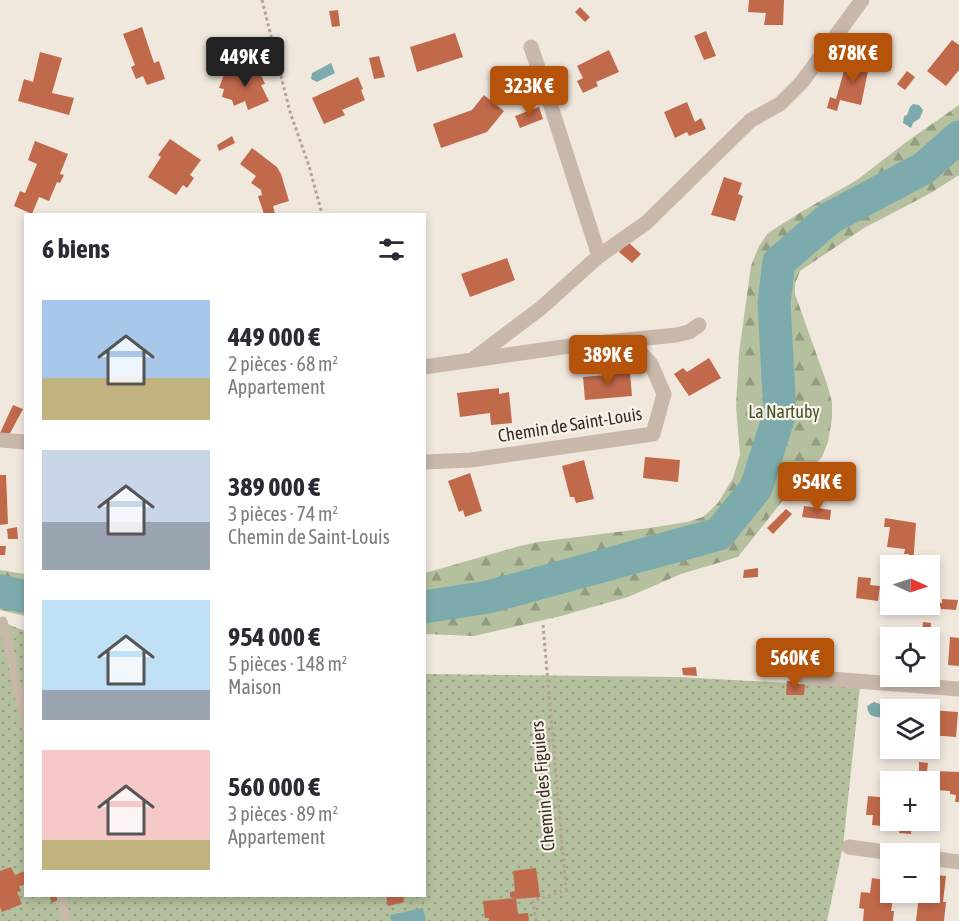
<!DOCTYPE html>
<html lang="fr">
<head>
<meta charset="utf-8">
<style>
  :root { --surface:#fff; --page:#f7f7f7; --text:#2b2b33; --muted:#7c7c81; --accent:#b45309 }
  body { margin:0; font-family:"Asap Condensed",sans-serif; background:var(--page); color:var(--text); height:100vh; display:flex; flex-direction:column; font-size:22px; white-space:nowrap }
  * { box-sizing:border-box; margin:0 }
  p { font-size:20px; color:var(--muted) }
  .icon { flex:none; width:33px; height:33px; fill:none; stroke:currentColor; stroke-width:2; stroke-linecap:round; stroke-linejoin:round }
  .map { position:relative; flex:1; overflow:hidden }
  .sheet { position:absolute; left:24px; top:213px; width:402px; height:684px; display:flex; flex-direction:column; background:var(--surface); border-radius:0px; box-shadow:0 3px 9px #0003 }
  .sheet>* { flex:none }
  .needle { width:39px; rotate:93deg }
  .controls { position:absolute; left:880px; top:555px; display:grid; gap:12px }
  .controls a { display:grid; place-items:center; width:60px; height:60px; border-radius:0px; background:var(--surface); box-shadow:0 3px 9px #0003; font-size:30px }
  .price { position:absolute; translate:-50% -51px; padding:0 14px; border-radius:6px; background:var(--accent); color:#fff; font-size:20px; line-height:39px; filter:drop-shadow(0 2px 3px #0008) }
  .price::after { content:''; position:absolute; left:50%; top:36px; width:18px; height:14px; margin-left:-9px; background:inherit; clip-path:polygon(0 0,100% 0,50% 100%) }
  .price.active { background:#222; color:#fff }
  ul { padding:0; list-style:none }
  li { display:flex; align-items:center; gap:18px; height:150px; padding:0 18px }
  li span { display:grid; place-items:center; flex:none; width:168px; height:120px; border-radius:0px; color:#555 }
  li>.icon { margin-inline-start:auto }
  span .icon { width:72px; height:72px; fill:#fffc; stroke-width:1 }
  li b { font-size:26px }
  h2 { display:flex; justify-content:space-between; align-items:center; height:72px; padding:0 18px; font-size:26px }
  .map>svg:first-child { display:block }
  .grass { fill:url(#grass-dots) }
  .forest { fill:url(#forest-firs) }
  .water { fill:#7dabad }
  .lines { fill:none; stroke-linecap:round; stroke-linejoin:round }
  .river { stroke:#7dabad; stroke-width:33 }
  .building { fill:#c1694b }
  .path { stroke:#b5a294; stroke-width:3; stroke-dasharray:3 3; stroke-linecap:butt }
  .lane { stroke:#c9b8a9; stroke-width:9 }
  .street { stroke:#c9b8a9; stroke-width:15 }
  .labels { text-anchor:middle; stroke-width:4.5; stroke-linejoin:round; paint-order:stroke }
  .park-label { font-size:18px; fill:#46542e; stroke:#f9f2e9 }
  .street-label { font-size:18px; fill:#372d29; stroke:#f9f2e9 }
</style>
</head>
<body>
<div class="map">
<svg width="959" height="921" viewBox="0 0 959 921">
  <defs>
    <pattern id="grass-dots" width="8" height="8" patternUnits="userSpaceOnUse" patternTransform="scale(1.5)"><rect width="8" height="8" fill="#b4c09e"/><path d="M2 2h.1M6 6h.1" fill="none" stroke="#939c81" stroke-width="1.8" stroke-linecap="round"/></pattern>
    <pattern id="forest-firs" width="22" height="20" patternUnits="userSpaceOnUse" patternTransform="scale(1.5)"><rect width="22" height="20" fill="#b4c09e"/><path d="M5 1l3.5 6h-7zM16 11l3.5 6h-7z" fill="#939c81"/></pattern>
  </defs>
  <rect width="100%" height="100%" fill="#f1e8dd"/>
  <path class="grass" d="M0,621L25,631L26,896H424L425,674L679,677L860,687L843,846L827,921H0Z"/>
  <path class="forest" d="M959,105V175L929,194L864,228L800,271L795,284V294L827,384L832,402V418L828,442L822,457L795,485L738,557L681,574L628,597L561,616L474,636L425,634V573L520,546L538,542L649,528L687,522L703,517L718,503L733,478L740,455L736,406L739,353L751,266L759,246L768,233L801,212L857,180L905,143Z
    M0,570L25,574V616L0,610Z"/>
  <path class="water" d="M331,63L335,73L317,82L311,79L312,73Z
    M913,104L919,105L923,110L920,118L913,123L911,128L903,123L904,116L907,115L910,107Z
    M874,702L883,705H889L891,714L884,718C873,716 869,718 867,706Z
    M423,908L426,921H391L390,915Z"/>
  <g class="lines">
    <path class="river" d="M0,591L26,597
      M424,607L488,597L719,534L756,488L780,413L774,303L779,262L830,218L924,168L959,137"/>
  </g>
  <path class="building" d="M749,0H784L783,25H764L766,13L748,12Z
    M580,7L590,17L585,22L575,12Z
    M338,10L340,26L332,27L329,11Z
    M142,27L154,63L159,61L165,79L147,85L143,76L136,79L131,67L135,65L123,34Z
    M706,31L716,56L704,60L694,36Z
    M455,33L463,57L417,72L410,47Z
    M952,40L959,45V70L946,86L927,71Z
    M609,50L619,72L596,82L598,86L583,93L577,81L583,78L577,66Z
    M40,52L62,58L52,93L74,98L69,115L18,101L24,79L33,82Z
    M379,56L385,77L374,79L369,58Z
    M855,58L875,62L873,72L868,71L861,105L840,100L837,111L827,108L830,97L836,99L846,64L853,66Z
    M258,68L265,84L261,85L269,101L248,110L245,101L234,106L232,100L222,97L224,89L219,88L225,72L233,75L246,69L248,73Z
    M907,71L915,77L905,90L897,84Z
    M358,77L363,89L361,90L365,100L342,110L345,115L324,124L312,98Z
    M484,95L504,111L487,132L441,148L433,124L472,110Z
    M687,102L695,122L701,118L706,129L689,136L687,132L675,138L664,112Z
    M539,107L543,119L520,128L515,116Z
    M232,136L235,143L219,151L217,145Z
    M170,139L201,160L190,175L194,178L187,188L183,185L176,195L148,177L161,157L158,155Z
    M35,141L68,154L60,174L64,175L60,183L57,182L49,201L39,197L32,214L14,206L20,191L25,193L37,164L28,160Z
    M252,148L277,167L281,174L289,201L273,206L275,214H264L258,196L262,195L261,190L251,183L256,176L240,164Z
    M724,177L742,183L738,194L743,196L735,221L711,215Z
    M628,242L641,254L632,263L619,252Z
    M507,258L515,280L470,297L461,274Z
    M709,358L721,378L689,396L674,374L683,368L687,372Z
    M630,373L632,396L585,400L583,377Z
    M499,388V394L509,392L512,423L491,425L490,413L460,417L457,393Z
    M13,405L23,409L8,437L0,433Z
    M645,457L680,460L678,482L643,478Z
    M584,460L594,499L576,503L574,497H570L562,466Z
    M470,473L482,511L465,517L463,510L459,512L448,481Z
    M0,475H6L8,524L0,525Z
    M804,506L831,510L830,520L802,517Z
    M786,509L792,514L773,534L767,528Z
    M885,518L916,523L913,566H901L902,563L907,564L909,554H904L905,549L887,547L890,527H884Z
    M17,527L18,539H8L7,529Z
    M0,546H6L5,555H0Z
    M758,568V577L743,578L744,570Z
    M858,577L871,578L870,585L880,586L878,601L856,598Z
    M942,599L958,600L956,610L941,609V607L930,606V602L942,603Z
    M923,622L931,623L930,638H893L894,630L922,633Z
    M950,637L959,638V666L948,665Z
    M696,667L697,676L683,675L682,668Z
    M787,681L797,682V684H805L804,695H786Z
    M913,703L932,705V710H913Z
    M930,710L958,712L956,737L930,735Z
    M919,762L928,763L927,771H919Z
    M937,771L959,772V802H955L956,795L950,794V791L935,790Z
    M868,796L891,798V820H912L911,834L899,833L900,828L872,825L873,815H866Z
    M930,798L937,799V809H930Z
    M11,867L15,875L26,871V884L19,886L21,891L17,892L22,904L2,912L0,907V871Z
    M536,868L540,897L517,899L516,898L518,914L528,913L529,921H489V918H485L483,901L516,898L510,897V892L515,891L513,871Z
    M935,875L946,876L943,902H946L944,921H916L919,895L908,894V892H930V882H935Z
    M872,878L891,881V892H894L891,911H894L893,921H863L864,909L859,908L861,892L870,893Z
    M49,896H56L58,900L52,903Z
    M386,896H403L404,902L388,906Z"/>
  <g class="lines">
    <path class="path" d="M262,0L290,112L309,166L322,214
      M536,921L533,901L566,890L543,625"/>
    <path class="lane" d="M3,621L26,728
      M61,896L67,921"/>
    <path class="street" d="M599,256L646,223L751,120L780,104L802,82L862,0
      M472,360L541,308L599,256L547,94L531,47
      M424,367L577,345L676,335L689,332L699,325
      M0,440L26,442
      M424,462L471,460L653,434L664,394L651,364L629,340
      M778,658L805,677L959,689
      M849,847L900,854
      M930,858L959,862"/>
  </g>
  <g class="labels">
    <g class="park-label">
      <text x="784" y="418">La Nartuby</text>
    </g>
    <g class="street-label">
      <text transform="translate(570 425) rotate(-9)" y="6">Chemin de Saint-Louis</text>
      <text transform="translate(543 786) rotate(-95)" y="6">Chemin des Figuiers</text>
    </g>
  </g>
</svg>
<div class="controls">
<a><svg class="needle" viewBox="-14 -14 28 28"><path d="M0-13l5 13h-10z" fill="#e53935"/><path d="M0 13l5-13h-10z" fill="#7c7c81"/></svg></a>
<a><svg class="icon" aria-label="locate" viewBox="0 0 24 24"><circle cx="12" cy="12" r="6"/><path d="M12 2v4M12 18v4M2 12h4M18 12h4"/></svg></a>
<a><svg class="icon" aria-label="layers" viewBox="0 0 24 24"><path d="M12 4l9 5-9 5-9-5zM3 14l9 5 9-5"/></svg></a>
<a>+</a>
<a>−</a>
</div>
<b class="price" style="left:853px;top:84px">878K €</b>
<b class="price active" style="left:245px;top:88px">449K €</b>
<b class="price" style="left:529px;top:117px">323K €</b>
<b class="price" style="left:608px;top:386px">389K €</b>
<b class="price" style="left:817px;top:513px">954K €</b>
<b class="price" style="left:795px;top:689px">560K €</b>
<section class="sheet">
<h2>6 biens<svg class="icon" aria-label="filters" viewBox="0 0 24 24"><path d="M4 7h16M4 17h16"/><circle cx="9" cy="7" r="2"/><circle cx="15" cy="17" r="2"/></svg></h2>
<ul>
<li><span style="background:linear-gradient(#a9c7e8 65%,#c2b280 0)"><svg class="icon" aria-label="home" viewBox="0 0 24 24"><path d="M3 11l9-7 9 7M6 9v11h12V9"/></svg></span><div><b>449 000 €</b><p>2 pièces · 68 m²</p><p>Appartement</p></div></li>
<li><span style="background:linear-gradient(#c9d6e8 60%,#9aa5b1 0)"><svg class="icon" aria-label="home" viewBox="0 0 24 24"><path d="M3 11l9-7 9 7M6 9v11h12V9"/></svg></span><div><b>389 000 €</b><p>3 pièces · 74 m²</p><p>Chemin de Saint-Louis</p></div></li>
<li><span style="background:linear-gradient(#bfe0f5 75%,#9aa5b1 0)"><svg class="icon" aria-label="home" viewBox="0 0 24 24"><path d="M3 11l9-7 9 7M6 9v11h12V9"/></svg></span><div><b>954 000 €</b><p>5 pièces · 148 m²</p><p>Maison</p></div></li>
<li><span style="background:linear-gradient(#f6c9c9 75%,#c2b280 0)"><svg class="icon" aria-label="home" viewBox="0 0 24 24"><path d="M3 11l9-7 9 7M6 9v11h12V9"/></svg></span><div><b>560 000 €</b><p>3 pièces · 89 m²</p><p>Appartement</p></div></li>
</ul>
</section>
</div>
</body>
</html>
